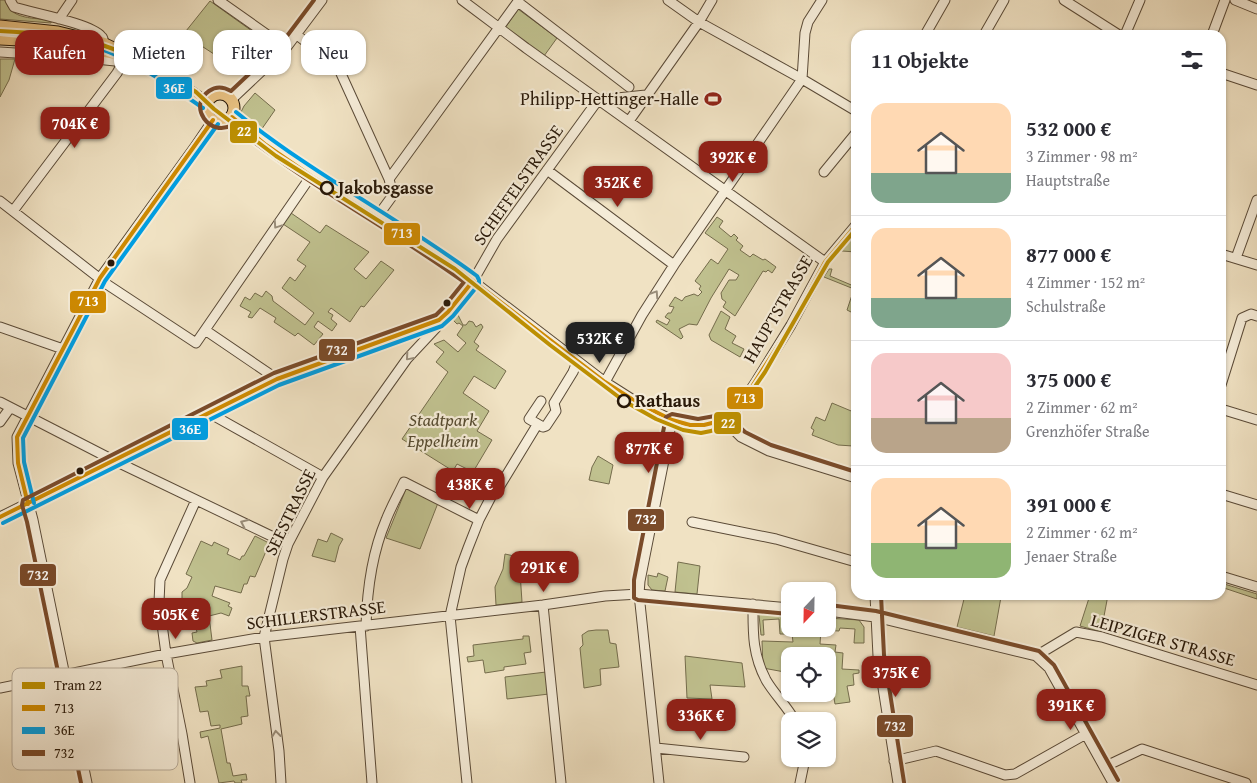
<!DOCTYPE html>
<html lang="de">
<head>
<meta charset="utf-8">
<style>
  :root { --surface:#fff; --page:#f7f7f7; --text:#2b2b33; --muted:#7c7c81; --line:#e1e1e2; --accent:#8f2418 }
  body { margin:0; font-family:"Gentium Book Plus",serif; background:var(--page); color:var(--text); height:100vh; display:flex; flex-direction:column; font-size:19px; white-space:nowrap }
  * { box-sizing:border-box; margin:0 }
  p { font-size:16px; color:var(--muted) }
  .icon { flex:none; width:28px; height:28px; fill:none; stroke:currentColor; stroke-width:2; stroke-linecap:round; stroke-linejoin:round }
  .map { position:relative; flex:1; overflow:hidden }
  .side { position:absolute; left:851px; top:30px; width:375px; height:570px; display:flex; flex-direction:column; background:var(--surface); border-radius:15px; box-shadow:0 1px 4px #0004 }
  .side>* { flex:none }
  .guide { position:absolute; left:15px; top:30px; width:475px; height:45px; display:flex; gap:10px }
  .needle { width:32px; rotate:202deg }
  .fabs { position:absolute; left:781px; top:582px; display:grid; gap:10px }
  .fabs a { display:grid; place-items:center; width:55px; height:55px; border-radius:10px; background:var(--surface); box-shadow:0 1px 4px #0004; font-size:25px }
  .price { position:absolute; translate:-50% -42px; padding:0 11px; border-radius:10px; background:var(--accent); color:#fff; font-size:16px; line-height:32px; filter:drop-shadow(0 1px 2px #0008) }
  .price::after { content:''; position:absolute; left:50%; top:30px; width:15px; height:11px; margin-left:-8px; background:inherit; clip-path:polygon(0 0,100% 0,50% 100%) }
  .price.current { background:#222; color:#fff }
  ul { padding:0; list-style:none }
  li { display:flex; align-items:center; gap:15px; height:125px; padding:0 20px }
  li+li { border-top:1px solid var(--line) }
  li span { display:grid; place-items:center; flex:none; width:140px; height:100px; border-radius:15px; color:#555 }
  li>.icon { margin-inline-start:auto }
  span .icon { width:60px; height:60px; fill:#fffc; stroke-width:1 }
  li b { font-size:21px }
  h2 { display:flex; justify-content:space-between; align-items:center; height:60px; padding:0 20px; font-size:21px }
  .chip { padding:0 18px; border-radius:15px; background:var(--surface); box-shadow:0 1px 4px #0004; font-size:18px; line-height:45px }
  .chip.current { background:var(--accent); color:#fff }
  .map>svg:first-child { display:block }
  .green { fill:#c0c18f; stroke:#746c4c }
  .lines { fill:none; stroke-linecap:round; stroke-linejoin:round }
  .minor-casing { stroke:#5a4a37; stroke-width:11 }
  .major-casing { stroke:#281808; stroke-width:13 }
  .minor { stroke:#f5ecd8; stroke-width:9 }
  .major { stroke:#e8c182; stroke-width:11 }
  .bus-1-casing { stroke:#f5ecd8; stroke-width:8 }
  .bus-2-casing { stroke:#f5ecd8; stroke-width:8 }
  .bus-3-casing { stroke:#f5ecd8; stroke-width:8 }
  .bus-1 { stroke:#ce8a02; stroke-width:4 }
  .bus-2 { stroke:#009ee2; stroke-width:4 }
  .bus-3 { stroke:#7a4b2a; stroke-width:4 }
  .tram-1-casing { stroke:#f5ecd8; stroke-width:8 }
  .tram-1 { stroke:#bc8f02; stroke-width:4 }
  .oneway { stroke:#998d7a }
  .stop-dot { fill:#f5ecd8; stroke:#281808; stroke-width:2.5 }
  .bus-dot { fill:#281808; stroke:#f5ecd8; stroke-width:2 }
  .labels { text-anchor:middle; stroke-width:4.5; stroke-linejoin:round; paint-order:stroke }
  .poi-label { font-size:18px; fill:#281808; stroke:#f5ecd8; text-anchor:end }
  .street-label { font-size:18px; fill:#281808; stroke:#f5ecd8 }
  .stop-label { font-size:18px; font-weight:bold; fill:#281808; stroke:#f5ecd8; text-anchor:start }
  .park-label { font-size:18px; font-style:italic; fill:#564b30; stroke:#f5ecd8 }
  .key { fill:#f5ecd8; stroke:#b8ac9a; stroke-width:1 }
  .key-label { font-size:14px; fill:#281808 }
  .line-badge { stroke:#f5ecd8; stroke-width:2 }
  .badge-label { font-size:14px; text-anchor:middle; font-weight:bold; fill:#fff }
</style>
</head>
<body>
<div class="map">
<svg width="1257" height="783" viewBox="0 0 1257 783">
  <rect width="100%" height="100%" fill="#f0e2c3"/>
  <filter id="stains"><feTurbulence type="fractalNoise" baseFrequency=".004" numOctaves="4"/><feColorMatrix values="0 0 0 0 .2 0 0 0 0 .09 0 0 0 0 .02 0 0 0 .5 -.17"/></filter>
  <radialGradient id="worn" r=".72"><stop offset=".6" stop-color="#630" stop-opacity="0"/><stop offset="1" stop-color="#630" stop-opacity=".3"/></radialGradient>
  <path class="green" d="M0,0H6C9,20 36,18 52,20L51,23L0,19Z
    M210,1L273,46L263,57L244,63L223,49L217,56L200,45L193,52L178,41Z
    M518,9L557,38L544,56L505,28Z
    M0,59H15L9,80L0,97Z
    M255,93L275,110L259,133L245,119L241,112L244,106Z
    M291,213L320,233L326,225L369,252L354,269L366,279L381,261L394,270L364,307L361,306L350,322L331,308L328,312L333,315L331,319L337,324L332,331L318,321L314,327L323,334L314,345L298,333L295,336L274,322L276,318L260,308L252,318L248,317L251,312L240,306L245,297L250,300L255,293L262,297L266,291L272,296L273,301L305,325L314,313L282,288L290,277L295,281L306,266L297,260L310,242L283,224Z
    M717,217L723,221L719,227L731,237L734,234L738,238L736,240L743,246L740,250L750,257L753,254L763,260L765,259L776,267L772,273L768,270L766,272L763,271L735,316L723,307L726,302L722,299L721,293L729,280H736L739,275L729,269L711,298L697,325L689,324L679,329L683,337L681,339L656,322L657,320L667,325L670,320L665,317L668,313H671L674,307L669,306L675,297L682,301L685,297L694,294L698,296L702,292L699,289L701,286L695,281L711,259L718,264L728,249L705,233Z
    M856,234V252L842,251Z
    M829,269H832L830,276L856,287L855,314L847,310L854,289L824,277Z
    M721,311L730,317L725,329L736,336L732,343L744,349L740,357L711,340L709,335Z
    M455,313H457L463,325H466L469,321L473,322L476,327L481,324L483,327L474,342L479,346L476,350L506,371L495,389L474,376L463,393L489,411L477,431L492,440L473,472L457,464L453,471L402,439L448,372L436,362L444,352L434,344L444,340L458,352L466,343L457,335L463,326L459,323L457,324L451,318Z
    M832,403L856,413L853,446L838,445L812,435L814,430L811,428L816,417L825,421Z
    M598,456L613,465L609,484L589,480L592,467Z
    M409,487L438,503L420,549L386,538L406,489Z
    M331,533L343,539L339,546L335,562L312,556L318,539L327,542Z
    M255,536L277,547L278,552L267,549L255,577L250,576L247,584H244L241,593L215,586L212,596L230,603L228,606L232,608L229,616L221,613L209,616L212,640L197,643L193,641L192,633L197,632L190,604L182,603V592L187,588L192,577L186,574L201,541L212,546L214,542L229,549L227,554L240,560L242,556H244Z
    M505,554L523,558L520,572L522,602L496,605L495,587L503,569Z
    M678,562L700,566L697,594L675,592Z
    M658,573L668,577L665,591L652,590L648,585V575L657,577Z
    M1221,583L1257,594V599L1221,587Z
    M965,595H994L1001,597L994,636L957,627Z
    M1090,595H1108L1101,632L1080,626Z
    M763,611L785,613V634H780L779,619L763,620L764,635H761L759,615Z
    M828,618L859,620L864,627V643H854L855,629L840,628L839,631L821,630L820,644L836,645L835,652L843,653L842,669L859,670V673L853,674L854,685L847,686L850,702L835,704L834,698L828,689V656H790V673L763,668L762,641L793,642L792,634L790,630L805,631V629H828Z
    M596,630H608L610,643L616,644L619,667L600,669L601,685L584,688L580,648L583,645L582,635L588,631Z
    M523,636H529L531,652L524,653L526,664L504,667V670L485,673L483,660L468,662L467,657L474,656L473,645L523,639Z
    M685,656L742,663L745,687L710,685L712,699L687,698Z
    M242,666V686H248L250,696H246L248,716L241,717L242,724L221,729L227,763H230L233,776L246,774L247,780H241L242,783H235L234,781L219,783L208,736L201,738L200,732L220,728V725L211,726L208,711L200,712L195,687L207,686L206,681L222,678L220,670Z
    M546,672L549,694L507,699L505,677Z"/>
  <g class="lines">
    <g class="minor-casing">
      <path id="minor" d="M10,0L14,7C32,13 90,23 101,36C104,38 103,40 103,43
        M218,0L286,48
        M462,0L526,48L825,262
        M668,0L699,22L802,79L856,111
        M1064,0L1119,35
        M1235,0L1257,9
        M518,2L629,87
        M59,19L72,0
        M297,35L338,67L389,179L393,195L377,217
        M925,35L945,0
        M984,35L1004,0
        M1125,35L1140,0
        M1212,35L1225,0
        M0,52L77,57L115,61L122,63
        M1221,73L1257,85
        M802,79L805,33L808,22L822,0
        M232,99L286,48L322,0
        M232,117L266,145L311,176L456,268L605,382L638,403L672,420L690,425H704L715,423L724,420L739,407L757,380L791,325L825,262L856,225
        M629,121L699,22L712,0
        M547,170L674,265
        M824,172L856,133
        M389,179L519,0
        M0,201L108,285L196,343L311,176
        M13,211L117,73L127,55
        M1221,254L1257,265
        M1236,258L1257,200
        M0,327L63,349
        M205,330L277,379
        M605,382L642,315L674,265L802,79
        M1221,385L1242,318L1251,314L1257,316
        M541,401L529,419L543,427L546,426L556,411L554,403L573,372L575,367
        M0,402L113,460L288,544
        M1221,409L1257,420
        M209,413L323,477
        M724,420L741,437L769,451L856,478
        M0,422L10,408
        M1221,494L1257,505
        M0,517L277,379L439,320L448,312L473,281L497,239L598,100L646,95
        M692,522L776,539L856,562
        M1221,576L1257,587
        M875,595L878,656L898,783
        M753,604C753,631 752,654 766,680C774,694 787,706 795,721
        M543,605L561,783
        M828,611L875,617L1036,656L1049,668L1113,783
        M360,626L372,783
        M366,626C367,591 372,553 386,520C391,507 398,495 404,482L479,520
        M1036,656L1076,632L1102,637L1257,685
        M0,688L166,654L264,637L543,605L605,596L639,594L790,608
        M656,748L744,757
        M894,761L936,751L1005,775L1015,774L1086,734
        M1104,767L1142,749L1246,783
        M87,783L33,520L18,463L17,437L100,278L194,148L213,120
        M190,783L182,734L166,654L159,602L160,580L196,500
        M281,783L279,751L264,637L283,559L288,544L323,477L407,359L436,328L439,320
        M467,783L450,616L461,567L468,548L479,520L492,495L498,489L537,425
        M659,783L639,594L640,581L672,420
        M800,783L805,759"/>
    </g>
    <g class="major-casing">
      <path id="major" d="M0,26L58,32L103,43L161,71L207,103
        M0,39L57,42L113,53
        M206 108a14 14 0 1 1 28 0a14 14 0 1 1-28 0Z"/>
    </g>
    <use href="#minor" class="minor"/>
    <use href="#major" class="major"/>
    <g class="bus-1-casing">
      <path id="bus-1" d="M232,117L266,145L311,176L456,268L605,382L638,403L672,420L690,425H704L724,420L739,407L791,325L825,262L856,225
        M28,504L18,463L17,437L100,278L213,120
        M0,517L277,379L439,320L448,312L473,281"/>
    </g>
    <g class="bus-2-casing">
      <path id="bus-2" d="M0,32C34,36 69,37 101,49C138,63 171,86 203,108
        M34,503L24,462L23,438L105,281L218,124
        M3,523L279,385L442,326L453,316L479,284V280L477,276C399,218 312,174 236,112"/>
    </g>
    <g class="bus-3-casing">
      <path id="bus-3" d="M881,595L884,655L904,782
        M829,605L876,611L1039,651L1054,665L1118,780
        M789,614L638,600L634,598V580L666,417L672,414L698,419L726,414L745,432L771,445L856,472
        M81,783L27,522L22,505L23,500L274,373L436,315L443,308L464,282C388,227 305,184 232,125C210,138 187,106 209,91C216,86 224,87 231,91L281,44L314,0"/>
    </g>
    <use href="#bus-1" class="bus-1"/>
    <use href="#bus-2" class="bus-2"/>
    <use href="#bus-3" class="bus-3"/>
    <g class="tram-1-casing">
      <path id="tram-1" d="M0,31L50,34L94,42L127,54L168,74L196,92L214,109L276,156L455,269L550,345L624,401L656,419L683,430L701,433L711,431L727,424L735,416L765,372L828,262L856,229"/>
    </g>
    <use href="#tram-1" class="tram-1"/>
  </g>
  <defs><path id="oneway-chevron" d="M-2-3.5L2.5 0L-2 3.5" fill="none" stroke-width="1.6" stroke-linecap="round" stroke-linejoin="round" transform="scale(1.25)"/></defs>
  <g class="oneway">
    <use href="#oneway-chevron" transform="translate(277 225) rotate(124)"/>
    <use href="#oneway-chevron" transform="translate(655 294) rotate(-57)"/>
    <use href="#oneway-chevron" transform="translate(409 357) rotate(131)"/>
    <use href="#oneway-chevron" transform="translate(244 523) rotate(-155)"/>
    <use href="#oneway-chevron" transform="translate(276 734) rotate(-97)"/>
  </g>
  <defs>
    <g id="stadium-bare" transform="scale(1.35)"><path d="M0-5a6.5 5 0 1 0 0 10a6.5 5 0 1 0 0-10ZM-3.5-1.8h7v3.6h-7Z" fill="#8f2418" stroke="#f5ecd8" stroke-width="2.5" paint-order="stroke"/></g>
  </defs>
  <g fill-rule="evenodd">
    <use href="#stadium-bare" x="713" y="99"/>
  </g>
  <g class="stop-dot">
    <circle cx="327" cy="188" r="6"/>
    <circle cx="624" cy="401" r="6"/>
  </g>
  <g class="bus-dot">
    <circle cx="111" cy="263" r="4.5"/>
    <circle cx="447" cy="303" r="4.5"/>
    <circle cx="80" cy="471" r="4.5"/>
  </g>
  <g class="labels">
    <g class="poi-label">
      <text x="699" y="105">Philipp-Hettinger-Halle</text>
    </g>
    <g class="street-label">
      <text transform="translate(518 185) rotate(-55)" y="6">SCHEFFELSTRASSE</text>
      <text transform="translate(778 309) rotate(-60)" y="6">HAUPTSTRASSE</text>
      <text transform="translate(290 512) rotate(-64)" y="6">SEESTRASSE</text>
      <text transform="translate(316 615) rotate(-7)" y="6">SCHILLERSTRASSE</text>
      <text transform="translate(1163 640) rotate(16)" y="6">LEIPZIGER STRASSE</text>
    </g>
    <g class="stop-label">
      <text x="338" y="194">Jakobsgasse</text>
      <text x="635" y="407">Rathaus</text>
    </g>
    <g class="park-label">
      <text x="443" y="426">Stadtpark<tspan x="443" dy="21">Eppelheim</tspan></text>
    </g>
  </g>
  <rect x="12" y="668" width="166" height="102" rx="8" class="key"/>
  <rect x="22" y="682" width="23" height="7" fill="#bc8f02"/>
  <rect x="22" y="705" width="23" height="6" fill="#ce8a02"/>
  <rect x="22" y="727" width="23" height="7" fill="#009ee2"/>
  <rect x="22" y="750" width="23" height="6" fill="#7a4b2a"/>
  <g class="key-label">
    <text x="54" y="690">Tram 22</text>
    <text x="54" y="713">713</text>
    <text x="54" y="735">36E</text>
    <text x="54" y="758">732</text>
  </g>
  <g class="line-badge">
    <rect x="155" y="76" width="38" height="24" rx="5" fill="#009ee2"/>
    <rect x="229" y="120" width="29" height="24" rx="5" fill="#bc8f02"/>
    <rect x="383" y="222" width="38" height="24" rx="5" fill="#ce8a02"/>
    <rect x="69" y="290" width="38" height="24" rx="5" fill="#ce8a02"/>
    <rect x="318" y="338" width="38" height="24" rx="5" fill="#7a4b2a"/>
    <rect x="726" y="386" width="38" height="24" rx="5" fill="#ce8a02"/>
    <rect x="713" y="411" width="29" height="24" rx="5" fill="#bc8f02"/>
    <rect x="171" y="417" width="38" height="24" rx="5" fill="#009ee2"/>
    <rect x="627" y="508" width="38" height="24" rx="5" fill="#7a4b2a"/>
    <rect x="19" y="563" width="38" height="24" rx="5" fill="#7a4b2a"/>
    <rect x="876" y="714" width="38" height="24" rx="5" fill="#7a4b2a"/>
  </g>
  <g class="badge-label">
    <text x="174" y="93">36E</text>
    <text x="244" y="136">22</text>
    <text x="402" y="238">713</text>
    <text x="88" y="306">713</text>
    <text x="337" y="355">732</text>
    <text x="745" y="403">713</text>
    <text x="728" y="428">22</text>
    <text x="190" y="434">36E</text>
    <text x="646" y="524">732</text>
    <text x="38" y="580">732</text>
    <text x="895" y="731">732</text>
  </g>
  <rect width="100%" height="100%" filter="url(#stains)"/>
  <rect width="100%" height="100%" fill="url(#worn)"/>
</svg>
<div class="fabs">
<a><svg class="needle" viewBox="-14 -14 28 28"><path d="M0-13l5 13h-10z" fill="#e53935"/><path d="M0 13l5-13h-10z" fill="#7c7c81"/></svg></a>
<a><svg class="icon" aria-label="locate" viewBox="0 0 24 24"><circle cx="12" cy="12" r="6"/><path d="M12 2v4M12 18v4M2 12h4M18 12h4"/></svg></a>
<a><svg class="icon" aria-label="layers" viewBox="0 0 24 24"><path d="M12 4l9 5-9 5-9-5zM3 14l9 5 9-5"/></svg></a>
</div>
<b class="price" style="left:75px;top:149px">704K €</b>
<b class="price" style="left:733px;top:183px">392K €</b>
<b class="price" style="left:618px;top:208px">352K €</b>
<b class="price current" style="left:600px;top:364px">532K €</b>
<b class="price" style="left:649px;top:474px">877K €</b>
<b class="price" style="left:470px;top:510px">438K €</b>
<b class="price" style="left:544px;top:593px">291K €</b>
<b class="price" style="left:176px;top:640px">505K €</b>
<b class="price" style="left:896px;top:698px">375K €</b>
<b class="price" style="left:1071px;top:731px">391K €</b>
<b class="price" style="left:701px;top:741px">336K €</b>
<div class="guide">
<a class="chip current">Kaufen</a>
<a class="chip">Mieten</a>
<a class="chip">Filter</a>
<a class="chip">Neu</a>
</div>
<section class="side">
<h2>11 Objekte<svg class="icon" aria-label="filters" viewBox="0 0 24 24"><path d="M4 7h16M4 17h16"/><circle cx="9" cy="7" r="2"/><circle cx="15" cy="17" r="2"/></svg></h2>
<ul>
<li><span style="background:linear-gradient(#ffd9b3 70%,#7fa58c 0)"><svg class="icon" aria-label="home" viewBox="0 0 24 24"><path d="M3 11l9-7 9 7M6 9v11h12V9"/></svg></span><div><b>532 000 €</b><p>3 Zimmer · 98 m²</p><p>Hauptstraße</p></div></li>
<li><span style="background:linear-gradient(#ffd9b3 70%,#7fa58c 0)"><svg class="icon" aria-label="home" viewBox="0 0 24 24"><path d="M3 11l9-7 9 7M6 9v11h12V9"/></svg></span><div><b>877 000 €</b><p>4 Zimmer · 152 m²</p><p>Schulstraße</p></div></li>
<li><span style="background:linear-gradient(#f6c9c9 65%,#b9a48a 0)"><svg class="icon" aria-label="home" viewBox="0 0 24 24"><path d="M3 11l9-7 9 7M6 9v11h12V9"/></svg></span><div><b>375 000 €</b><p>2 Zimmer · 62 m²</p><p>Grenzhöfer Straße</p></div></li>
<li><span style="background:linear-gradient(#ffd9b3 65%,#8fb573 0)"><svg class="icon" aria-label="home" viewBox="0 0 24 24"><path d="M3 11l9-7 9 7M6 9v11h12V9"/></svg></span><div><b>391 000 €</b><p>2 Zimmer · 62 m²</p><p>Jenaer Straße</p></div></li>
</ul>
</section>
</div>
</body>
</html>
